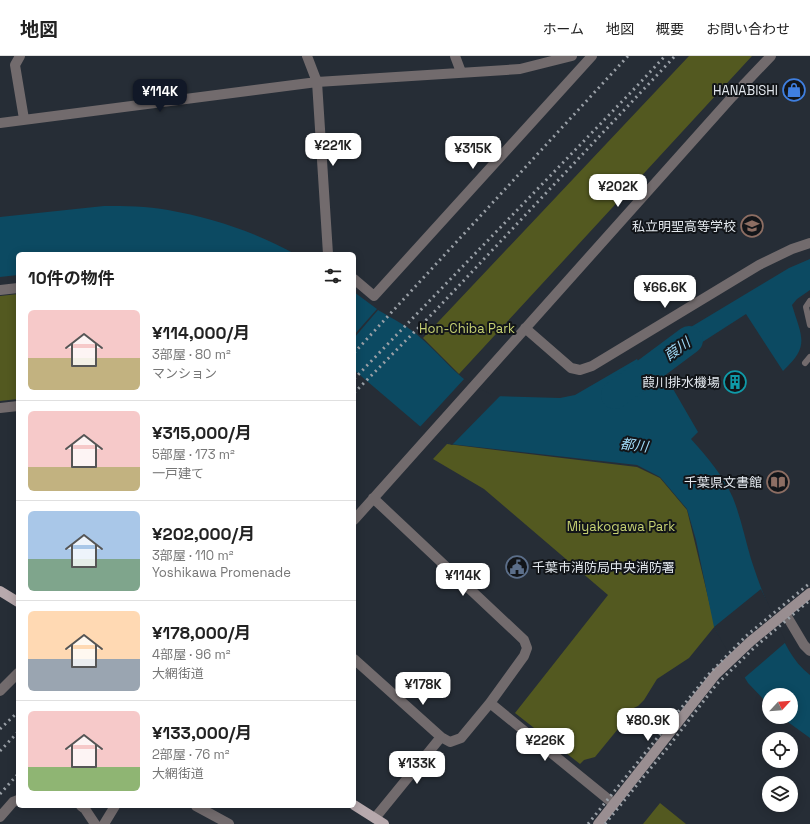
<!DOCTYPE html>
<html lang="ja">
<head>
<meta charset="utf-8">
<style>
  :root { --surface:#fff; --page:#f6f6f6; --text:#222; --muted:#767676; --line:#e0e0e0; --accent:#111827 }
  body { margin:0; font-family:"Space Grotesk","Noto Sans JP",sans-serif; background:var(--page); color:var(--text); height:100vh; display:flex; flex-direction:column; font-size:15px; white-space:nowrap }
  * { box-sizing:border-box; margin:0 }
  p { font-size:13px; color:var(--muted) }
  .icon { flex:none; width:22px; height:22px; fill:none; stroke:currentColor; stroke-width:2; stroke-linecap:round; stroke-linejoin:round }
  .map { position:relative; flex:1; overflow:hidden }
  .sheet { position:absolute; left:16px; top:196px; width:340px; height:556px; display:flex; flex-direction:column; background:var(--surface); border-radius:6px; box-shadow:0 2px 10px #0003 }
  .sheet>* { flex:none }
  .needle { width:26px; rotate:64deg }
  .buttons { position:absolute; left:762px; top:632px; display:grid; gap:8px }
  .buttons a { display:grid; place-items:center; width:36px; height:36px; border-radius:50%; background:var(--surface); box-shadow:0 2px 10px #0003; font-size:20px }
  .price { position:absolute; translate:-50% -34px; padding:0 9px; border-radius:8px; background:#fff; color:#222; font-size:13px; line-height:26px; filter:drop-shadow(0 1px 2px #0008) }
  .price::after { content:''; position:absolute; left:50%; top:24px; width:12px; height:9px; margin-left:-6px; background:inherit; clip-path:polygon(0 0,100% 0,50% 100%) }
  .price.active { background:var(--accent); color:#fff }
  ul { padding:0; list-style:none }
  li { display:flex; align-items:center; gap:12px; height:100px; padding:0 12px }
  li+li { border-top:1px solid var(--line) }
  li span { display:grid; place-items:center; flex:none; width:112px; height:80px; border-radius:6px; color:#555 }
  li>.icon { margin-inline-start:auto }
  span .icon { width:48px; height:48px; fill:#fffc; stroke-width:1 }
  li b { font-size:17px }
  h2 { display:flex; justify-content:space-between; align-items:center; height:48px; padding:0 12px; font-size:17px }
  header { display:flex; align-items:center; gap:24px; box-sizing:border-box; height:56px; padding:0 20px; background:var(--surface); border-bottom:1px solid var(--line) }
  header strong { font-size:19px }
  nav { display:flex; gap:22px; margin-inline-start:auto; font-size:14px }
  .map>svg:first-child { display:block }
  .green { fill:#535920 }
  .water { fill:#0c4a62 }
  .pier { fill:#262d36 }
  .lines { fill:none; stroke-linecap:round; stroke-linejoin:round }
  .river { stroke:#0c4a62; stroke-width:28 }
  .lane { stroke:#726b6d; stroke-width:6 }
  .street { stroke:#726b6d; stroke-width:10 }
  .secondary { stroke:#998e91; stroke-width:10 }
  .primary { stroke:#b7a9ad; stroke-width:10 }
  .rail { stroke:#9aa0a7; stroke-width:3; stroke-dasharray:2 4; stroke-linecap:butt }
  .labels { text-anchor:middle; stroke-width:4; stroke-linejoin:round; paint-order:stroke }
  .poi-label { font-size:13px; fill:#e3e8ee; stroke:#121519; text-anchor:end }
  .park-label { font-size:13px; fill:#c6d173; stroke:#121519 }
  .water-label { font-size:14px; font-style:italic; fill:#a1dbf8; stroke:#121519 }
</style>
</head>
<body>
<header>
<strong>地図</strong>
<nav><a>ホーム</a><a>地図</a><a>概要</a><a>お問い合わせ</a></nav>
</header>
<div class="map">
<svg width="810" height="768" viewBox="0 0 810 768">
  <rect width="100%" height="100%" fill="#262d36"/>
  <path class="green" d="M689,0H752L459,318L423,282Z
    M18,238V343L0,345V240Z
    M447,388L637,411L660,422L687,454L715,570L689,602L657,623L644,644L638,650L625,656L622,660V668L595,701L584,704L580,708L515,657L608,539L484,433L433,403Z
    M660,747L686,768H643Z"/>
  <path class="water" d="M104,150C125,150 147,150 168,154C212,162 256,176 295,198H18V219L0,221V161Z
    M810,203V234L797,243L792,249C802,282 810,290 783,315L746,258L662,312L651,295L789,212Z
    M354,236L377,253L354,279Z
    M378,254C393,263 410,271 422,283C445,303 463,329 493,340L560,342L575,339L637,303L647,320L618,339L619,342L638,337L669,326L698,376L691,383C707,401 723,419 733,442C741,462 745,483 751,503C758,525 766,545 775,566C784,586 792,605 810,619V682L781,661H791V639H769V649L748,627L714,571L696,484L687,453L660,421L637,409L450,388L422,372L354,314V282Z"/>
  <path class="pier" d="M465,322L484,335L493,339H501L452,389L419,372Z
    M761,533L786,586L743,623L714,571Z"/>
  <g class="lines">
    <path class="river" d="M615,339L689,284"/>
    <path class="lane" d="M810,245L806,251L810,269
      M805,307L810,301"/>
    <path class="street" d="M20,0L15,9L24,63
      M307,0L317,26L328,198
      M455,0L461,16
      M0,67L317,26L520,13L572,0
      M354,223L374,240L592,0
      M0,234L18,232
      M525,272L571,312L580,314L592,310L759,209L792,193L810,187
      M0,352L18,350
      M354,464L732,41L771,0
      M785,557L804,589L810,595
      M354,603L441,681L450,686L461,682L490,647L524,600L527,592L524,584L373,442
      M0,635L18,617
      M490,647L614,748
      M81,750L85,753L95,768
      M196,750L229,768
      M0,761L13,746L18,744
      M375,762L441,681
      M104,768L115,750"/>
    <path class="secondary" d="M598,768L716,618L751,585L810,537"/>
    <path class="primary" d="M0,535L18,546
      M354,749L384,768"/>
    <path class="rail" d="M354,297L628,0
      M354,323L636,31L665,0
      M354,337L436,254L675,0
      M0,673L18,656
      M0,695L18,676
      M0,738L18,718
      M588,768L707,620L746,580L810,527
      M605,768L669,690L716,629L755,591L810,544"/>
  </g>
  <defs>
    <g id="shop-ring" transform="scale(1.15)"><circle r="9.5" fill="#121519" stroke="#3f7fe0" stroke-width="1.5"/><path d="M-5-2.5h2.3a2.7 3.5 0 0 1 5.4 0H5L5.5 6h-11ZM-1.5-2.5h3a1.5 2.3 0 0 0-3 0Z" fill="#3f7fe0"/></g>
    <g id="school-ring" transform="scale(1.15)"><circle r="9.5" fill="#121519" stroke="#8d6e63" stroke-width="1.5"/><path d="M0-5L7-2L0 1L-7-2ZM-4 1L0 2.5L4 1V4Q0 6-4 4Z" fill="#8d6e63"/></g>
    <g id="building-ring" transform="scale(1.15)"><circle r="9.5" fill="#121519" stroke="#0f9aa8" stroke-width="1.5"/><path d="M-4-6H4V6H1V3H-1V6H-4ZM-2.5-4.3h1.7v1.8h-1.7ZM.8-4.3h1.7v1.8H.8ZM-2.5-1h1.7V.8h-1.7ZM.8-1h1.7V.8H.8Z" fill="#0f9aa8"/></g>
    <g id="library-ring" transform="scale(1.15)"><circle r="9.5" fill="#121519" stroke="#8d6e63" stroke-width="1.5"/><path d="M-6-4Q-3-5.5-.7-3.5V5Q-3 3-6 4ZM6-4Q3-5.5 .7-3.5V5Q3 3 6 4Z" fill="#8d6e63"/></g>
    <g id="civic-ring" transform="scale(1.15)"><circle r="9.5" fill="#121519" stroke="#5c6f8a" stroke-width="1.5"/><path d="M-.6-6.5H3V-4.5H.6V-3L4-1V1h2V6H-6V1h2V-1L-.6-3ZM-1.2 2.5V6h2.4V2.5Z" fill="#5c6f8a"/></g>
  </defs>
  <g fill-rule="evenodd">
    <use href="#shop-ring" x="794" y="34"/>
    <use href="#school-ring" x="752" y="170"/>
    <use href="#building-ring" x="735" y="326"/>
    <use href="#library-ring" x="778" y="426"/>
    <use href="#civic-ring" x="517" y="511"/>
  </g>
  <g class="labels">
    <g class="poi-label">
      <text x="778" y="39">HANABISHI</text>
      <text x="736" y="175">私立明聖高等学校</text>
      <text x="720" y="331">葭川排水機場</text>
      <text x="762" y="431">千葉県文書館</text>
      <text x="532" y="516" text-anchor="start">千葉市消防局中央消防署</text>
    </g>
    <g class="park-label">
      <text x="467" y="277">Hon-Chiba Park</text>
      <text x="621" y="475">Miyakogawa Park</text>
    </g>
    <g class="water-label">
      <text transform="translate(677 293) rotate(-35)" y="5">葭川</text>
      <text transform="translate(634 389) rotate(7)" y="5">都川</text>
    </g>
  </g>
</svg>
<div class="buttons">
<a><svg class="needle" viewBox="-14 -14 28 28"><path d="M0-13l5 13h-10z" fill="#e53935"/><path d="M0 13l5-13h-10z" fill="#767676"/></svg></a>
<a><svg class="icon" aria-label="locate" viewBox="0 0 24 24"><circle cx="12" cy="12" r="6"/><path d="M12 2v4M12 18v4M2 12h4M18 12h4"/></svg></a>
<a><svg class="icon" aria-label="layers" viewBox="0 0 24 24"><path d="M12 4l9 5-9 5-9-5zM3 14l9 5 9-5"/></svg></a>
</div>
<b class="price active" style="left:160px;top:57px">¥114K</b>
<b class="price" style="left:333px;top:111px">¥221K</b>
<b class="price" style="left:473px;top:114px">¥315K</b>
<b class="price" style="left:618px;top:152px">¥202K</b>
<b class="price" style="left:665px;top:253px">¥66.6K</b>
<b class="price" style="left:463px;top:541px">¥114K</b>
<b class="price" style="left:423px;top:650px">¥178K</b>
<b class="price" style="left:648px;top:686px">¥80.9K</b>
<b class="price" style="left:545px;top:706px">¥226K</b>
<b class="price" style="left:417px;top:729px">¥133K</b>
<section class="sheet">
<h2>10件の物件<svg class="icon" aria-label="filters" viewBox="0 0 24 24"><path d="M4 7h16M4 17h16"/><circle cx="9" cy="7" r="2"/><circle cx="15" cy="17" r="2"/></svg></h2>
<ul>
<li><span style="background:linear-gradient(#f6c9c9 60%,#c2b280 0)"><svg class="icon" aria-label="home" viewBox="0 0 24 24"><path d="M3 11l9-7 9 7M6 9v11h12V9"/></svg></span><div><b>¥114,000/月</b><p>3部屋 · 80 m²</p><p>マンション</p></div></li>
<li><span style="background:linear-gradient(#f6c9c9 70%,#c2b280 0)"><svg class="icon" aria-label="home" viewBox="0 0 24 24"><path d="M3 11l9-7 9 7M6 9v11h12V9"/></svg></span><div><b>¥315,000/月</b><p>5部屋 · 173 m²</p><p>一戸建て</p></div></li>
<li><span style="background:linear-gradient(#a9c7e8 60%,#7fa58c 0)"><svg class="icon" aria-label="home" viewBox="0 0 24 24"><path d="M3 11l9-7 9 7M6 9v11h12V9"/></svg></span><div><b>¥202,000/月</b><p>3部屋 · 110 m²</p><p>Yoshikawa Promenade</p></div></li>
<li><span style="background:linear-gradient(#ffd9b3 60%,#9aa5b1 0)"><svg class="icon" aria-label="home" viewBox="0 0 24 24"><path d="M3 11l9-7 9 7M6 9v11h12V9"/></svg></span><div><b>¥178,000/月</b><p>4部屋 · 96 m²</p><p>大網街道</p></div></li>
<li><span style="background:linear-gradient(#f6c9c9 70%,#8fb573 0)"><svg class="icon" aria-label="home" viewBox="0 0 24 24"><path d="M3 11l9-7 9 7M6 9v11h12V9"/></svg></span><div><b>¥133,000/月</b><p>2部屋 · 76 m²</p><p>大網街道</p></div></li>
</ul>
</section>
</div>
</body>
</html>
